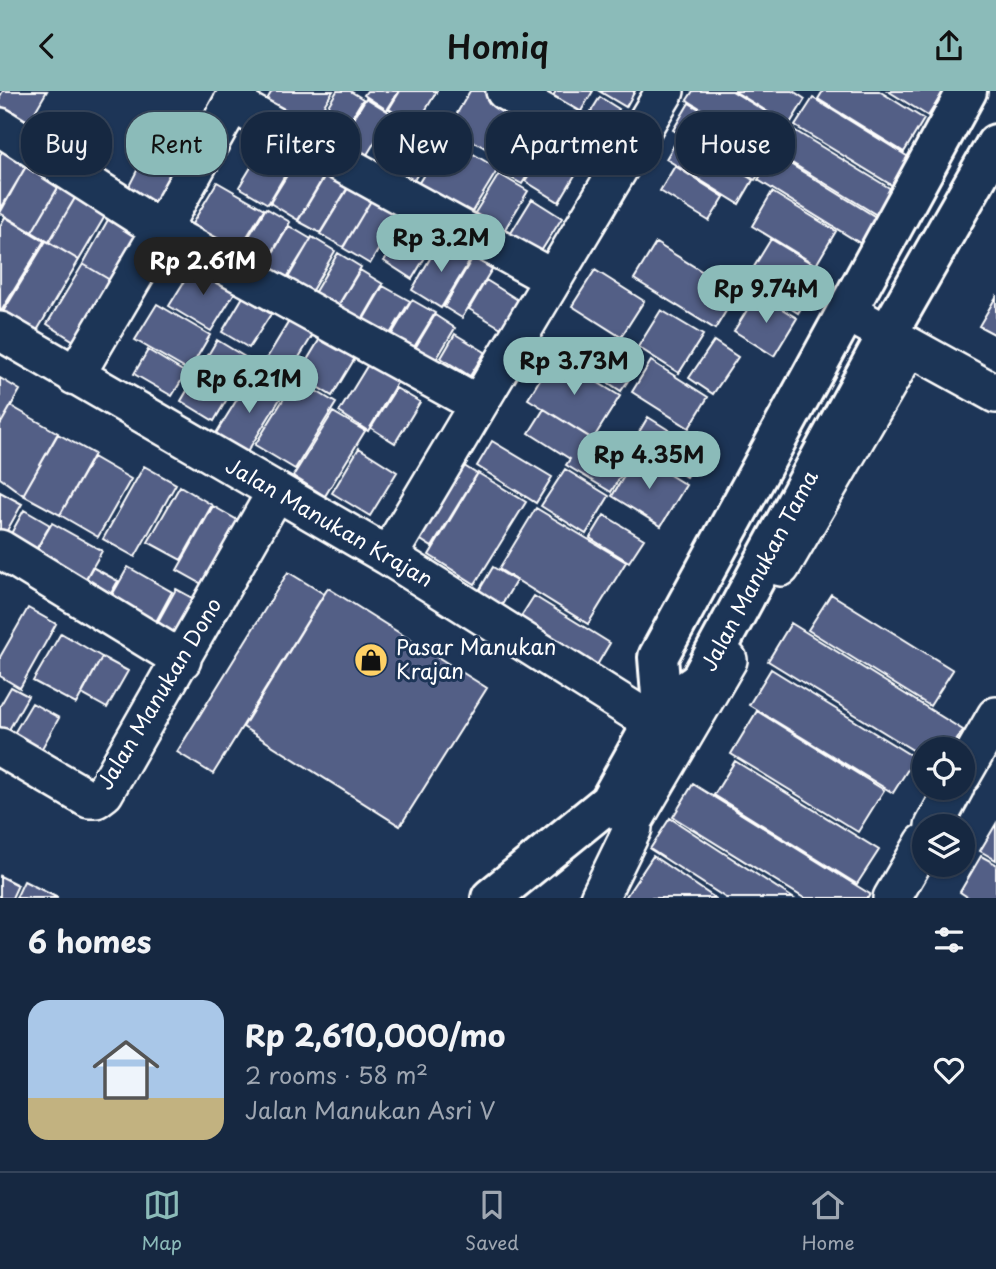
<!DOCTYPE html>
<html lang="en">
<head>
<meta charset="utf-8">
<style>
  :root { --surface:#162841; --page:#1f3048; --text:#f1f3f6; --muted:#9ea6b1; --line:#35445a; --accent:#8bbbb9 }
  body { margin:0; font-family:"Playpen Sans",sans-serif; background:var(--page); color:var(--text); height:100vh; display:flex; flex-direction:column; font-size:26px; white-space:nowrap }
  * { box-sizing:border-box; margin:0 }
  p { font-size:23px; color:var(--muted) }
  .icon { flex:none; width:38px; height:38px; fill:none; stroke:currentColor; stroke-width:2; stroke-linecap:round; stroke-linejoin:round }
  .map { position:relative; height:807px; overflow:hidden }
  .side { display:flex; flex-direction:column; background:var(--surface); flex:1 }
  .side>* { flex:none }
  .top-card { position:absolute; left:21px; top:21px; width:956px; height:63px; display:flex; gap:14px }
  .controls { position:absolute; left:912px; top:646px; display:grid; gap:14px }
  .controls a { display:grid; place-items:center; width:63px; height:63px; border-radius:50%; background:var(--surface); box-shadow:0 2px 5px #0004,0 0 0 2px var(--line); font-size:35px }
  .price { position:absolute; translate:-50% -60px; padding:0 16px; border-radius:24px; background:var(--accent); color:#111; font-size:23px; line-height:46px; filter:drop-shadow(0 2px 4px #0008) }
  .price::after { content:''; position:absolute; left:50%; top:42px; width:21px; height:16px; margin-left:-10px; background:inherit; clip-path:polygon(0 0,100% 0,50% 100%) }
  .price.on { background:#222; color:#fff }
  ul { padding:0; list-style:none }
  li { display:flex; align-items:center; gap:21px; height:175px; padding:0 28px }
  li span { display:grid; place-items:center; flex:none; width:196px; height:140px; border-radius:21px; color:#555 }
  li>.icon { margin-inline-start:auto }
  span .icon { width:84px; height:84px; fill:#fffc; stroke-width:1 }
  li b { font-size:30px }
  h2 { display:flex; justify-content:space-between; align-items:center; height:84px; padding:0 28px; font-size:30px }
  .chip { padding:0 24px; border-radius:28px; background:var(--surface); box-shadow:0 2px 5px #0004,0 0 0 2px var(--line); font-size:24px; line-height:63px }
  .chip.on { background:var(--accent); color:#111 }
  header { display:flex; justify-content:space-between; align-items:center; height:91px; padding:0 28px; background:var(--accent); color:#111; font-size:32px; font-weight:600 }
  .menu { display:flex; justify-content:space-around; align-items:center; height:98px; border-top:2px solid var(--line); background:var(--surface); font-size:19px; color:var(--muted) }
  .menu a { display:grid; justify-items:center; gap:4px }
  .menu .on { color:var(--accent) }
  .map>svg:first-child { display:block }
  .building { fill:#535e86; stroke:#fff; stroke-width:2 }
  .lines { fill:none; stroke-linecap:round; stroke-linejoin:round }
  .street-casing { stroke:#fff; stroke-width:42 }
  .secondary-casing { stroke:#fff; stroke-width:44 }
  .street { stroke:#1d3557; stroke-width:37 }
  .secondary { stroke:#1d3557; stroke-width:38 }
  .labels { text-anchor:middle; stroke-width:6; stroke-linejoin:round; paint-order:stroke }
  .street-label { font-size:21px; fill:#fff; stroke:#1d3557 }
  .poi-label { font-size:21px; fill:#fff; stroke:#1d3557; text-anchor:start }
</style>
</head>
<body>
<header><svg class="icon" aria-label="back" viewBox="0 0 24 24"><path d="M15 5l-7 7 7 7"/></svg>Homiq<svg class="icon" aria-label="share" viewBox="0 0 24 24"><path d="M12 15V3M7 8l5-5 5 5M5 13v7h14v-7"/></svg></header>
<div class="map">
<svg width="996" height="807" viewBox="0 0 996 807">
  <rect width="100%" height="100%" fill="#1d3557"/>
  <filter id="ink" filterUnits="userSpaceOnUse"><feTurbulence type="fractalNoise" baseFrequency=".0143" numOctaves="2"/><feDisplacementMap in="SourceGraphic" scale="14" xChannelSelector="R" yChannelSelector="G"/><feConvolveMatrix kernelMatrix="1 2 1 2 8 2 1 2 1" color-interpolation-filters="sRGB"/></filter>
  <g filter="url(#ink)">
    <path class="building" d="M3,0H47L29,31L0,15V5Z
      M272,0H333L303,48L259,22Z
      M337,0H350L363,8L330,62L308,48Z
      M367,0H399L387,19L364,4Z
      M400,0H437L416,35L389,18Z
      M470,0H492L512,12L485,57L449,36Z
      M556,0H593L575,30L548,13Z
      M599,0H635L626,16Z
      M693,0H732L788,34L771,61L687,9Z
      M734,0H793L805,8L789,34Z
      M823,0H879L924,28L904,61L818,8Z
      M888,0H944L928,25Z
      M600,6L619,18L599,50L580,38Z
      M366,7L392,23L360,75L334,60Z
      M813,7L915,70L898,98L795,35Z
      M512,12L528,21L501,67L485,57Z
      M689,12L772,62L755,89L673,39Z
      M535,32L552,43L522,93L504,83Z
      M419,33L440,46L408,99L387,85Z
      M794,39L896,101L880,126L779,64Z
      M555,42L588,62L559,111L525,90Z
      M680,44L753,89L739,113L666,68Z
      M270,45L298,62L268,113L239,96Z
      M447,47L498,78L465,132L413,101Z
      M151,52L180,67L155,118L125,103Z
      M6,54L30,69L0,119V64Z
      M300,63L327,80L298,129L270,112Z
      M774,63L879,128L863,154L758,89Z
      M27,73L60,93L32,141L0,122Z
      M675,75L724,106L709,130L660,100Z
      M326,83L348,96L320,142L298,130Z
      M499,83L528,100L499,148L470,130Z
      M217,91L264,118L232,170L186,143Z
      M61,92L78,102L49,151L32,141Z
      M350,94L372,108L343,156L320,143Z
      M772,101L836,140L816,174L752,135Z
      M78,102L108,120L79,169L49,151Z
      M373,106L400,122L370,173L343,157Z
      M532,108L562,127L533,173L503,155Z
      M266,117L290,131L257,187L233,172Z
      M5,126L44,150L0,222V135Z
      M109,127L137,144L110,189L83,173Z
      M407,131L436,148L412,188L384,170Z
      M289,135L311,148L278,201L257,188Z
      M312,146L335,160L304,213L281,199Z
      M771,148L824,180L798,222L746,189Z
      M46,150L79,169L32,248L0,226Z
      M440,150L471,168L441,217L412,199Z
      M656,152L737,202L715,238L634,188Z
      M338,162L361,176L330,228L307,214Z
      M473,166L492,178L462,227L444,216Z
      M83,173L110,189L74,250L47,233Z
      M195,173L237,198L211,240L169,215Z
      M360,179L383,193L355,241L331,227Z
      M595,179L644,210L621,246L572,215Z
      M486,189L518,209L501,237L469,218Z
      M383,195L410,210L382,256L356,241Z
      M757,203L797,227L774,265L734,240Z
      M243,206L271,223L249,257L222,241Z
      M996,206V244L979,235Z
      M412,209L435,222L408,266L386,253Z
      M157,213L210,244L189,280L135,249Z
      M661,219L703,244L679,282L638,256Z
      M435,224L455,237L430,279L409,267Z
      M291,227L314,242L288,284L265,270Z
      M455,243L485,261L470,285L441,267Z
      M321,246L355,267L332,305L298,284Z
      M217,249L250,269L214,330L181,310Z
      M714,250L738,266L713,303L689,287Z
      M611,253L640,272L621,300L592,281Z
      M148,259L186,282L172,305L134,283Z
      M554,265L620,305L593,348L528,308Z
      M651,270L708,306L689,337L632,301Z
      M369,272L398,290L368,340L339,321Z
      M257,276L288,295L241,371L210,352Z
      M0,287L20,299L0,334Z
      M296,288L336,312L295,378L255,354Z
      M396,297L420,311L395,352L371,337Z
      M11,315L58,342L23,404L0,387V334Z
      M544,318L629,371L611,401L566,374L570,368L529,342Z
      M333,321L365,340L325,405L293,385Z
      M648,326L702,360L686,386L632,353Z
      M58,343L94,363L60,424L23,404Z
      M492,350L552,386L536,412L477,375Z
      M359,357L397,381L370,425L332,402Z
      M637,364L686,394L661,435L612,405Z
      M93,366L131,388L98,446L60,424Z
      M450,366L477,383L432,456L405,439Z
      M144,375L176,393L135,466L103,448Z
      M565,378L609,405L586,443L541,415Z
      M478,382L526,411L475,493L429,464Z
      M180,395L212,414L181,469L148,451Z
      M0,401L22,413L0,452Z
      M213,415L253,438L218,502L177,479Z
      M536,417L626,471L588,533L499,478Z
      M24,419L50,434L29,471L3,457Z
      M604,424L644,448L629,471L590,447Z
      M52,432L102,460L78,502L28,473Z
      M92,476L118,490L103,516L78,502Z
      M128,476L172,501L152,538L107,513Z
      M493,476L516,490L497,522L474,508Z
      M288,481L324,503L213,683L177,661Z
      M328,497L487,597L400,735L243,636Z
      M176,498L207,515L181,563L150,545Z
      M831,503L953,579L930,615L808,539Z
      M534,505L610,552L597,574L520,527Z
      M28,517L56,533L20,597L0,585V566Z
      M791,532L963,639L951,658H924V666L768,570Z
      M61,542L102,566L76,613L33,590Z
      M102,566L128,580L107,617L82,603Z
      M771,578L915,667L893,702L749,614Z
      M11,596L28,605L6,644L0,641V615Z
      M32,612L59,627L41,659L13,644Z
      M757,620L884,699L858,741L731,663Z
      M735,670L879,759L857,793L714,704Z
      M693,693L870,803L868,807H804L673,726Z
      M670,727L793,807H726L650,758Z
      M996,733V769L980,760Z
      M653,765L715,807H625Z
      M981,765L996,773V807H969L960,801Z
      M0,785L18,794L12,807H0Z
      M24,790L58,807H16Z"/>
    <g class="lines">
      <g class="street-casing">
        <path id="street" d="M505,0L624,68
          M232,12L553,188
          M0,36L161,139L478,313
          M847,221L996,303
          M0,240L388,465L653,632
          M75,285L161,139L239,0
          M0,458L182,569
          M388,465L665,0
          M781,476L909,256
          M0,656L89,708H96L104,702L276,401
          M962,684L996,625
          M633,731L728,569
          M934,735L955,696
          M599,807L633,737V731L615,716
          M892,807L924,752"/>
      </g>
      <g class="secondary-casing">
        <path id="secondary" d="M662,616L658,566L967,0
          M491,807L609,711L662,616L699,591L887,244L996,53"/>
      </g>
      <use href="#street" class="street"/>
      <use href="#secondary" class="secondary"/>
    </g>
  </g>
  <defs>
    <g id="shop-disc" transform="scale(1.75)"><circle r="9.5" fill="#ffd166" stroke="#1d3557"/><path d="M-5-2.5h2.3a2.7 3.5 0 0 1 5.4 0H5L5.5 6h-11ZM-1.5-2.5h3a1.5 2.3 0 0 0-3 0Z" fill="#111"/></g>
  </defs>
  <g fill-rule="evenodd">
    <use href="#shop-disc" x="371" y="569"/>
  </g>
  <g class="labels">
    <g class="street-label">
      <text transform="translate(329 432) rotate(30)" y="7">Jalan Manukan Krajan</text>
      <text transform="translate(760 480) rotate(-62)" y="7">Jalan Manukan Tama</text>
      <text transform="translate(160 603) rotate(-59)" y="7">Jalan Manukan Dono</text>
    </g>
    <g class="poi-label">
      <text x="396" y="564">Pasar Manukan<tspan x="396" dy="24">Krajan</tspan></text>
    </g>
  </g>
</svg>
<div class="controls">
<a><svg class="icon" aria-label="locate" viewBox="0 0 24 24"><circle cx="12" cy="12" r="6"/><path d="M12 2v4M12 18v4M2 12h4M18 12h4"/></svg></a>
<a><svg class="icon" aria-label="layers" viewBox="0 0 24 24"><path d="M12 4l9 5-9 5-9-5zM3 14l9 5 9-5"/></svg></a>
</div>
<b class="price" style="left:441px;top:183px">Rp 3.2M</b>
<b class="price on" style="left:203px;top:206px">Rp 2.61M</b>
<b class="price" style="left:766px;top:234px">Rp 9.74M</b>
<b class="price" style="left:574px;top:306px">Rp 3.73M</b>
<b class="price" style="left:249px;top:324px">Rp 6.21M</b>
<b class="price" style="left:649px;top:400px">Rp 4.35M</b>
<div class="top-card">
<a class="chip">Buy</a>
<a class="chip on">Rent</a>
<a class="chip">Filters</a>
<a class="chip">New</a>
<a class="chip">Apartment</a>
<a class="chip">House</a>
</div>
</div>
<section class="side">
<h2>6 homes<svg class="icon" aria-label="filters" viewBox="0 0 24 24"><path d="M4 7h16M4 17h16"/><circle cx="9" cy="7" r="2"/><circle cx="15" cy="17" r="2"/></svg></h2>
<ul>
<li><span style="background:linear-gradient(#a9c7e8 70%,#c2b280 0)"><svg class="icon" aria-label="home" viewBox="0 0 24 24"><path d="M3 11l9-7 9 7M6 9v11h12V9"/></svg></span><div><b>Rp 2,610,000/mo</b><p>2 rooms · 58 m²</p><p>Jalan Manukan Asri V</p></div><svg class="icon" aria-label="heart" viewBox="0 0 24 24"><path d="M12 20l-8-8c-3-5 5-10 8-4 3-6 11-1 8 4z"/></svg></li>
</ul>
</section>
<nav class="menu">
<a class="on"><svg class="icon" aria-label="map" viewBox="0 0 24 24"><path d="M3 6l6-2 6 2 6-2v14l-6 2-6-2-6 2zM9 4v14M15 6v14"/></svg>Map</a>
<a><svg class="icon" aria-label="saved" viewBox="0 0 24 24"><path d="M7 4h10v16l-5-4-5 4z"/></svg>Saved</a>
<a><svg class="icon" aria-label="home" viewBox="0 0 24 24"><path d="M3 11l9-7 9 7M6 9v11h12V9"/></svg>Home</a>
</nav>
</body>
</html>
